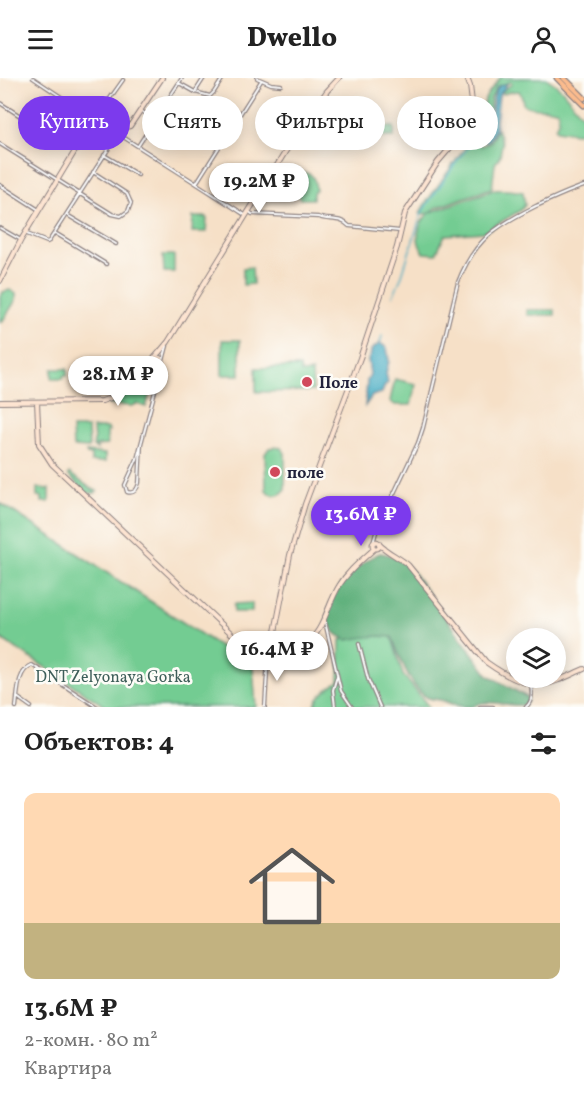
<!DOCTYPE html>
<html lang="ru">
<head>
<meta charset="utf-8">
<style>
  :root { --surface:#fff; --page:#f6f6f6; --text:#222; --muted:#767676; --line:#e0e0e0; --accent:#7c3aed }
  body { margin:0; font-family:Vollkorn,serif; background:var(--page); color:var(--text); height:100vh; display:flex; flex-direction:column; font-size:22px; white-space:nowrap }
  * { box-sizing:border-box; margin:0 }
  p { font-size:20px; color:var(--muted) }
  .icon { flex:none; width:33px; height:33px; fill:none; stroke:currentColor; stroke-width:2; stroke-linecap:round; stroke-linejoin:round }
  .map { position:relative; height:629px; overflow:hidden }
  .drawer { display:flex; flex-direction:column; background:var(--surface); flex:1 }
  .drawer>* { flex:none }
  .guide { position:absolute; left:18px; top:18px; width:549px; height:54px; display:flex; gap:12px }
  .fabs { position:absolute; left:506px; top:550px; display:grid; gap:12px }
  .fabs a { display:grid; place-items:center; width:60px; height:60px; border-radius:50%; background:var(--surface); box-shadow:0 3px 15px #0003; font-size:30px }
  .price { position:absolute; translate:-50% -51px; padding:0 14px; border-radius:21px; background:#fff; color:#222; font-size:20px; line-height:39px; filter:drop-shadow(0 2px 3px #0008) }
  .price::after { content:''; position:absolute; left:50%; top:36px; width:18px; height:14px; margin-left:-9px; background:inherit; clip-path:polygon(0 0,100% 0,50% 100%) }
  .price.active { background:var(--accent); color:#fff }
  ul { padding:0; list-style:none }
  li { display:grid; align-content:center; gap:12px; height:318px; padding:0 24px }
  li+li { border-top:2px solid var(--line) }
  li span { display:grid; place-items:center; height:186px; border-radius:12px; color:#555 }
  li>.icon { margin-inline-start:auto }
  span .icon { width:108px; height:108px; fill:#fffc; stroke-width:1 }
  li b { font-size:26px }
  h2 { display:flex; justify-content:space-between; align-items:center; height:72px; padding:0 24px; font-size:26px }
  .tag { padding:0 21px; border-radius:27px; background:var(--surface); box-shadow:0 3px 15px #0003; font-size:21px; line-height:54px }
  .tag.active { background:var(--accent); color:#fff }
  header { display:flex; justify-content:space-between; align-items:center; height:78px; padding:0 24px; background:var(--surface); font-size:27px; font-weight:800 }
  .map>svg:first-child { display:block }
  .green { fill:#73cc92; stroke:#4a7766; stroke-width:1.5 }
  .forest { fill:#5eb07c; stroke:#40695c; stroke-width:1.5 }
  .water { fill:#42aac2; stroke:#32667e; stroke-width:1.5 }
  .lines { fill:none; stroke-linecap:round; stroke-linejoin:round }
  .stream { stroke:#42aac2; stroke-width:1.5 }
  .street-casing { stroke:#8c8181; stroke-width:4.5 }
  .secondary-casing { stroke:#8c8181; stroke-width:6 }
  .primary-casing { stroke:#8c8181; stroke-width:7 }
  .street { stroke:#fff; stroke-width:2 }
  .secondary { stroke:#fde4d1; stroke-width:4 }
  .primary { stroke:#fbbb8d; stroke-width:4.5 }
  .poi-dot { fill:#d1495b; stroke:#fdfcf7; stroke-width:2 }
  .labels { text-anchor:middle; stroke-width:5; stroke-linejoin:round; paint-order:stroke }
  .poi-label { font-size:16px; font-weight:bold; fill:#22223b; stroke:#fdfcf7; text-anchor:start }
  .park-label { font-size:16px; fill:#3e5e59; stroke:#fdfcf7 }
</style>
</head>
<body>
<header><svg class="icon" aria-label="menu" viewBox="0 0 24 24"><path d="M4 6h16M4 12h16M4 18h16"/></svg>Dwello<svg class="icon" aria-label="person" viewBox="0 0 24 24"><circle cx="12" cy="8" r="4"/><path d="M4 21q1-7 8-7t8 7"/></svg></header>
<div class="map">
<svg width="584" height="629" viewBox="0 0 584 629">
  <rect width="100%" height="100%" fill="#fdfcf7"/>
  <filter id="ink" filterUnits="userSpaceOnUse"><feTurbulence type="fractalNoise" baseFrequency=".0167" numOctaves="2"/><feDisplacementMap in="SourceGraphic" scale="12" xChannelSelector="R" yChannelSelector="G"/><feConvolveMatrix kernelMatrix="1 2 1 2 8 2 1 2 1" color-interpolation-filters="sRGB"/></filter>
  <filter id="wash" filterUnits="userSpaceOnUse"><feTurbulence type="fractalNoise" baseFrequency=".008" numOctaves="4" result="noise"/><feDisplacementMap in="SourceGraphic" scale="24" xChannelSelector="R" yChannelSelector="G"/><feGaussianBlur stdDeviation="1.35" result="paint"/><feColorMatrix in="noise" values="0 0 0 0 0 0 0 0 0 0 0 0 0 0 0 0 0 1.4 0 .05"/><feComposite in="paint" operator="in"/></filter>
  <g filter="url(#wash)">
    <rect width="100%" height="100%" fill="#f6e0c7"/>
    <path class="green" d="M500,0H546L555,6L562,12L584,39V54L576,55L557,52L555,49L559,43L558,33C547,28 533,33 523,26L522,19L519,13L509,14L504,16L502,13L512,6L510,4L497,8L491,20L488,44L485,49L478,63L481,68L491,63L497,51L502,65L500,78L495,86L492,110L435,130L431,134L493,112C504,111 512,112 523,114L525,127L521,132L484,154L445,157L436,176L424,175C414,163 417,144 430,135L424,136L420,135L425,126L467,67H470L472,63V59L484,41C482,17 487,18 500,0Z
      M329,24L330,47L313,48Z
      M376,49H394V59H376Z
      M295,92L299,96C313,93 315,100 316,112L313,114V121H300L298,115L289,114C290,105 288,98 295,92Z
      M280,100H284V119H271Z
      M193,139H207L206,154H192Z
      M163,177H174V194H164Z
      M252,189L253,206L243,207V190Z
      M10,212L16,216V222L2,244H0V220L3,214Z
      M527,232H555V237H527Z
      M222,262H240V297H222Z
      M157,284L158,286L146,329L137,326L131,328L108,326L109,324C127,320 145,297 157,284Z
      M300,289L301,295L312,294L313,313L256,314V290Z
      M52,291H67V298H63V301H52Z
      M395,301L416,306L411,327H395L390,323Z
      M72,350H88L89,370L73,369Z
      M93,350L97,351L98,350H107L109,353H107V367L96,368L97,371L93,369C95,363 93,357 93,350Z
      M275,369L281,370L285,375V412C280,418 276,418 270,416L266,412L265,376L269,370Z
      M86,374L105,376V384H91V377L87,376Z
      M69,395L92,411L97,413L95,415H87L68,397Z
      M37,410L49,411V424H42V419L37,418Z
      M0,425L253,590L256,629H106L0,560Z
      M252,525V534H234V526Z
      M390,553L403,597L429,629H315C316,617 330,610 339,603L340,562Z"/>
    <path class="forest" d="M380,475C394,476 403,484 413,494L488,597L527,619L528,622L525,627C511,629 498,623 484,625C479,625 475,628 471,629C460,629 453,627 444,623C438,621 432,622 426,619C410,610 399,576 392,559C376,557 363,559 347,562C341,559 335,557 332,551C315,525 358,484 380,475Z"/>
    <path class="water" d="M507,6L499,17L495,52L489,62L484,63L483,58C496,42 488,22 499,8Z
      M380,265L387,270L389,283L386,295L388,305L385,307L382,315L372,318L365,328L367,303L370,296L368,282L371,276V272Z"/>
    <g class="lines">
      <path class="stream" d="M393,218L401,200L422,134L460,79L473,64L482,62
        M380,265L382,258"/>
    </g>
  </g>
  <g filter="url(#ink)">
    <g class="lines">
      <g class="street-casing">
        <path id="street" d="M33,0C102,47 175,91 245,137
          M257,0L271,6L281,7
          M179,5L195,14L210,18L214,14L223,0
          M195,14L204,0
          M0,25L75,73
          M141,33L155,41
          M100,40L101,33L123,2
          M0,66L112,136L121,138L128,133L131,125L127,116L93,94
          M138,68L182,0
          M104,77L138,97
          M197,104L261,3
          M0,107L39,132
          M248,133L252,136L318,139C329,143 341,139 349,148L400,153
          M67,137L116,166
          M0,150L21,162
          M55,155L106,186
          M27,156L47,164L49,163L122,50
          M141,366L139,405C137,412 134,416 127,414L125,407L137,381L167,268
          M373,465L377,451L418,365L423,350L458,204C475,161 496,148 536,128C552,121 568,113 584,108
          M325,544L341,613L352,629
          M359,566L368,601L380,629
          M17,619L31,629
          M16,629C18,615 17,593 32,587L97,629
          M265,629L268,578
          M335,629L333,612L337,598
          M480,629H493
          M526,629C533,623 532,615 531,606"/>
      </g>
      <g class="secondary-casing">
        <path id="secondary" d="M0,203L21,162L75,73L95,43L102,40L122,50L130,48L162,0
          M155,280H160L162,286
          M0,324L102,323L113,319L132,306L168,264L292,63L327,13L339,0
          M37,324L39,366L52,386L251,574L259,577H272L274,559L290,477L305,426L360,280L397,169L405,135L438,84L456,63L466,47L472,24L470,8L467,0
          M372.5 467a3.5 3.5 0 1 1 7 0a3.5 3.5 0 1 1-7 0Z
          M379,466C385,473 400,480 408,487L486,584C500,594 520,607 539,607C554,606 570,597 584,591
          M272,577C283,575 294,573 304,567C324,555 327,527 339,508C348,493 362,482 374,471"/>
      </g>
      <g class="primary-casing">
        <path id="primary" d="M557,0L584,27
          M564,0L584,20"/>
      </g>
      <use href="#street" class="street"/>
      <use href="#secondary" class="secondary"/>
      <use href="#primary" class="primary"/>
    </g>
  </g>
  <g class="poi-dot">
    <circle cx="307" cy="304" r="6"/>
    <circle cx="275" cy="394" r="6"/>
  </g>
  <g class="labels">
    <g class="poi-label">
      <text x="319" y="310">Поле</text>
      <text x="287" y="400">поле</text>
    </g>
    <g class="park-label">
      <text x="113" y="604">DNT Zelyonaya Gorka</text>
    </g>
  </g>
</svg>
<div class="fabs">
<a><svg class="icon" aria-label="layers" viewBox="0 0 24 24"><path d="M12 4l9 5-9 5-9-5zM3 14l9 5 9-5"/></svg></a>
</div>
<b class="price" style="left:259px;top:136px">19.2M ₽</b>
<b class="price" style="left:118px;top:329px">28.1M ₽</b>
<b class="price active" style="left:361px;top:469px">13.6M ₽</b>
<b class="price" style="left:277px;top:604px">16.4M ₽</b>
<div class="guide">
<a class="tag active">Купить</a>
<a class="tag">Снять</a>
<a class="tag">Фильтры</a>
<a class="tag">Новое</a>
</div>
</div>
<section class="drawer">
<h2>Объектов: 4<svg class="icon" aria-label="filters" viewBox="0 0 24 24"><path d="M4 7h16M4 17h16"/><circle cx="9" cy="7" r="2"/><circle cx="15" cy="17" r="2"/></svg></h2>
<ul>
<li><span style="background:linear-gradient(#ffd9b3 70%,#c2b280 0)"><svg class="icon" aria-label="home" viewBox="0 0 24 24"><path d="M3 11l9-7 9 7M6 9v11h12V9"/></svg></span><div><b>13.6M ₽</b><p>2-комн. · 80 m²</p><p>Квартира</p></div></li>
</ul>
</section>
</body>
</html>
